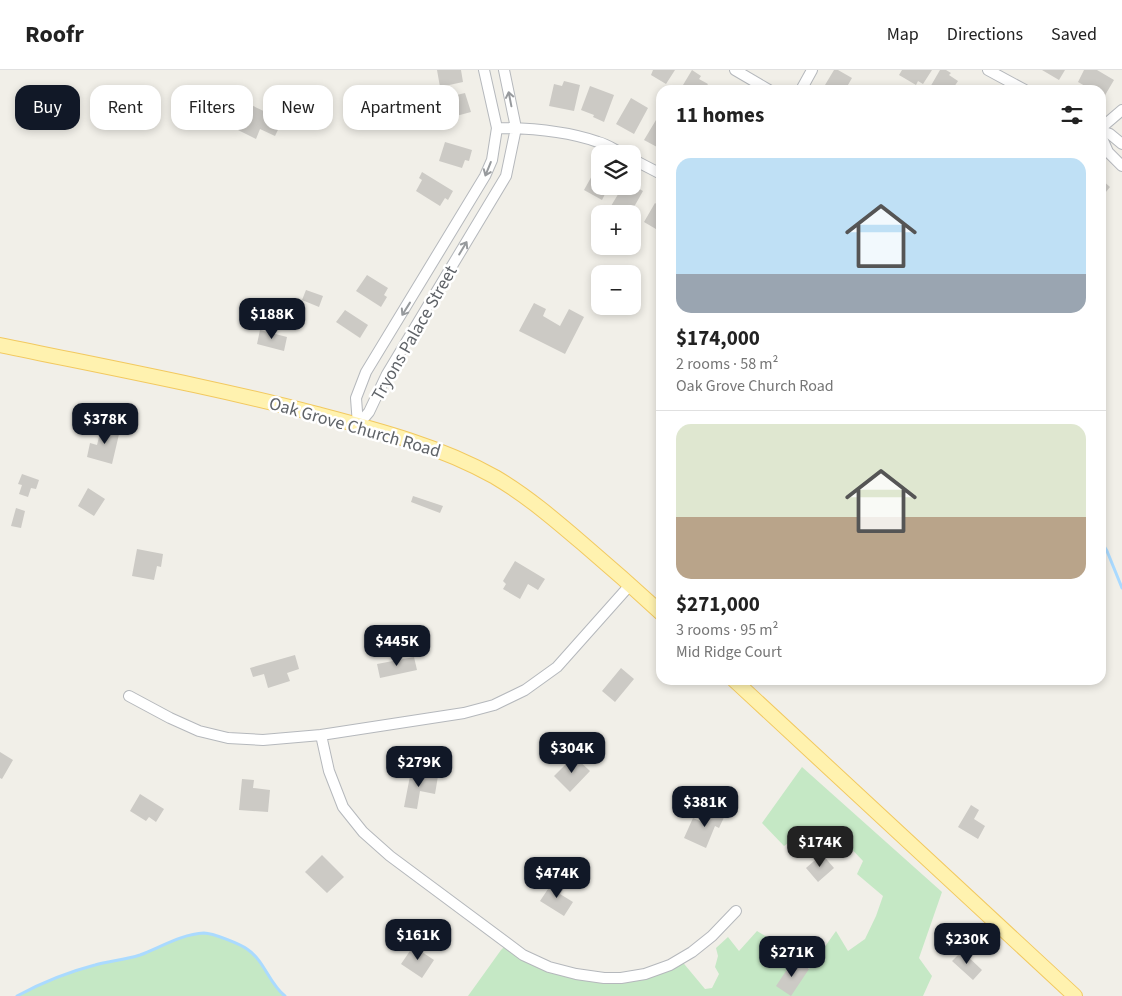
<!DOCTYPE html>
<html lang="en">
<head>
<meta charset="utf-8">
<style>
  :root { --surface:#fff; --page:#f6f6f6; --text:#222; --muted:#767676; --line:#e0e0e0; --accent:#111827 }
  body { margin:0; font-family:"Source Sans 3",sans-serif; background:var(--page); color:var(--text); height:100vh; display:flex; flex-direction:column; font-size:19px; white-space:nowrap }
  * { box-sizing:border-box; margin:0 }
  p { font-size:16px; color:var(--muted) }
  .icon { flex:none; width:28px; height:28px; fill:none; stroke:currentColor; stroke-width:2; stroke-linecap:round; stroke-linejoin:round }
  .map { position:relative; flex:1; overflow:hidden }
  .panel { position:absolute; left:656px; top:15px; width:450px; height:600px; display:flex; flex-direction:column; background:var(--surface); border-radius:15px; box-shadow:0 2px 8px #0003 }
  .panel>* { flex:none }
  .top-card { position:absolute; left:15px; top:15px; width:475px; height:45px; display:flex; gap:10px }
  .controls { position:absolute; left:591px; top:75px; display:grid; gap:10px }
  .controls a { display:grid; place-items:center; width:50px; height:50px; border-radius:10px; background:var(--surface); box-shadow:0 2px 8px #0003; font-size:25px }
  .price { position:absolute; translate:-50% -42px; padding:0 11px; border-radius:10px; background:var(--accent); color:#fff; font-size:16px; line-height:32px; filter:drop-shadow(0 1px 2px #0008) }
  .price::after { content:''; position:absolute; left:50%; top:30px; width:15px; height:11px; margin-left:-8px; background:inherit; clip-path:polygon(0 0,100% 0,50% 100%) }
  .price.on { background:#222; color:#fff }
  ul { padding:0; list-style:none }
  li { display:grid; align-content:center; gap:10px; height:265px; padding:0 20px }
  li+li { border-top:1px solid var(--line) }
  li span { display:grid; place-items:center; height:155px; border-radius:15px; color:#555 }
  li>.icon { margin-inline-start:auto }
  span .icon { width:90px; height:90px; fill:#fffc; stroke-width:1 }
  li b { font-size:21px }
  h2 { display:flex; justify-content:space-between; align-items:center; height:60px; padding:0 20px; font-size:21px }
  .pill { padding:0 18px; border-radius:15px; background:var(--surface); box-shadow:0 2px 8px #0003; font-size:18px; line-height:45px }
  .pill.on { background:var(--accent); color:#fff }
  header { display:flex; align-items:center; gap:30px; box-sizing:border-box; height:70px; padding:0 25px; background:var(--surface); border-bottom:1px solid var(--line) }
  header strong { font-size:24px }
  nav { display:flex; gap:28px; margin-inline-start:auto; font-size:18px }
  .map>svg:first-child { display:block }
  .green { fill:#c5e8c5 }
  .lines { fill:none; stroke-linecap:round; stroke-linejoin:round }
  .stream { stroke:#aadaff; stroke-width:3 }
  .building { fill:#cccac5 }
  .minor-casing { stroke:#b5b8bc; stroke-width:12 }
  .major-casing { stroke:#f2c960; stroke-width:16 }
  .minor { stroke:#fff; stroke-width:10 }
  .major { stroke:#fff2af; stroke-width:14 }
  .oneway { stroke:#979a9d }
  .labels { text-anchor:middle; stroke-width:5; stroke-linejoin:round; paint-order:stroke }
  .street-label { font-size:18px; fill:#5f6368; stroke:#fff }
</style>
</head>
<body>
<header>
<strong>Roofr</strong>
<nav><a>Map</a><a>Directions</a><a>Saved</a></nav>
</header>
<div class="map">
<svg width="1122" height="926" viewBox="0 0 1122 926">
  <rect width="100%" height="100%" fill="#f1efe8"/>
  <path class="green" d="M802,697L942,822L919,888L932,906L923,926H468L501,880L507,874L549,897L621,908L680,889L705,919L712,918L719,904L715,897L718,886L716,878L728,867L739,881L757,861L796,884L794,889L809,899L836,861L848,881L865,869L876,846L883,826L857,804L863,791L844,771L835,781L808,759L784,776L762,753Z
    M206,863C219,866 234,871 246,878C254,883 261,893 267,901C273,910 276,919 285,926H17L49,911L75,900L97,894L138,886L186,866Z"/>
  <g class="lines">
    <path class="stream" d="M1101,471L1107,481L1122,518
      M17,926C41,913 68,902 95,895C109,891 125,890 140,885C161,877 182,864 204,863C213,863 240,874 247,879C265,891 269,914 285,926"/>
  </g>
  <path class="building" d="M437,0H461L463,12L440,17Z
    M653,0H675L666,14L651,5Z
    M692,0L701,6L699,9L708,14L704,20H680Z
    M834,0H838L852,8L845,20H822Z
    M902,0H932L923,14L918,11L916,15L899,5Z
    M940,0H946L951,3L949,5L958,11L952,20L929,19Z
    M1042,0H1065L1059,10Z
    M1084,0H1097L1114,10L1104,27L1101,26V20H1092L1078,12Z
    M564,11L580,15L574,41L549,36L554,14L562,16Z
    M590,16L614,25L604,52L593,47L594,45L581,40Z
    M465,23L471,42L445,49L440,29Z
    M239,25L251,31L249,34L270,44L277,31L289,37L275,66L260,59L256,69L238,60L243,50L230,44Z
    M631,28L648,38L634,64L616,54Z
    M659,45L661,47V74L660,73L657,77L644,70Z
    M445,72L472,80L469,91L465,90L462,98L439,91Z
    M598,95L600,96V116H609L602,130L584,120Z
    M422,102L453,121L448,130L445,128L440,136L416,121L422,110L419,108Z
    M1101,109L1110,117L1101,128Z
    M632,115L643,121L630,144H624L611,136L623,116H632Z
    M655,133L661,137V162L644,152Z
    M367,205L388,218L384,225L387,227L381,237L356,221Z
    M306,220L323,226L319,237L302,230Z
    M534,233L546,239L543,246L560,256L569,239L584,247L565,284L519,261Z
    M345,240L368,255L360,268L336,252Z
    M260,260L287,267L284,281L257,274Z
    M102,355L120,360L112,394L87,387L90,373L97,375Z
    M22,404L39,410L36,419L31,418L28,427L19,424L22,415L18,414Z
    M88,418L105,429L94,446L78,436Z
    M413,426L443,436L440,443L411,432Z
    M16,438L25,441L21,458L11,456Z
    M137,479L163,484L161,497L157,496L154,510L132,506Z
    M515,491L545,509L538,520L528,514L520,529L503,519L506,514L503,511Z
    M295,585L299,599L287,603L290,611L268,618L264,604L253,607L250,598Z
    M414,587L417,600L380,608L377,594Z
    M621,598L634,609L615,632L602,621Z
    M0,682L13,690L2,709L0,708Z
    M574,686L590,701L570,722L554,706Z
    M411,701L438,706L435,724L420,721L417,739L404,737Z
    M242,709L254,710L253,718L270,720L268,742L239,740Z
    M140,724L164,739L156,752L149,747L146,751L130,741Z
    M971,735L979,740L974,749L985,756L978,769L958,757Z
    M712,737L726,743L719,758L715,756L706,778L684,768L693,748L705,753Z
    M822,784L834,798L818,812L806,798Z
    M322,785L344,807L327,823L305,802Z
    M554,810L565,817L560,824L573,832L564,846L540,831Z
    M416,872L425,878L422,882L434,890L422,908L401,894Z
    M962,881L982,900L973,910L952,891Z
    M794,889L809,899L791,926L776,916Z"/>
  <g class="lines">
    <g class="minor-casing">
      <path id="minor" d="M735,0L769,20
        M988,0L1025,20
        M801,20L812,0
        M497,58C530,58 566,61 598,72C607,74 615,80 623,84
        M1101,58L1122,40
        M1101,61L1110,64L1122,74
        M1101,66L1108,82L1122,96
        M632,89L661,104
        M358,355L369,342L387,304L506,106L516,58L504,0
        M358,355L356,328L366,302L485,106L492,90L497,58L484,0
        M129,626L170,648L199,661L228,668L263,670L321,665L464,643L494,635L525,620L557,597L630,515
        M321,665L329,701L343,737L363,762L390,786L523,885L549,897L576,904L604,908H621L645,904L670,895L692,882L712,866L736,841"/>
    </g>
    <g class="major-casing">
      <path id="major" d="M0,275C106,297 213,317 317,344C378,360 440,376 495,407C527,426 554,449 582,473C609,496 635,519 661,543
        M734,610L1075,926"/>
    </g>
    <use href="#minor" class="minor"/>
    <use href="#major" class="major"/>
  </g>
  <defs><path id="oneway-shaft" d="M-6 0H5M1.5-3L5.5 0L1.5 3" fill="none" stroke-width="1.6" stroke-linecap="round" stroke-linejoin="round" transform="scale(1.25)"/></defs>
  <g class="oneway">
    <use href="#oneway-shaft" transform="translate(510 29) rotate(-101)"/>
    <use href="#oneway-shaft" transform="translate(488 99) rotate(112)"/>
    <use href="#oneway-shaft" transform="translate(463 178) rotate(-59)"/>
    <use href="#oneway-shaft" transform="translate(406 239) rotate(122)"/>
  </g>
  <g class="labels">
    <g class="street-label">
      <text transform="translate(414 263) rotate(-60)" y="6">Tryons Palace Street</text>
      <text transform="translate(355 357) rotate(16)" y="6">Oak Grove Church Road</text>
    </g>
  </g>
</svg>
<div class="controls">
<a><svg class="icon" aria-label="layers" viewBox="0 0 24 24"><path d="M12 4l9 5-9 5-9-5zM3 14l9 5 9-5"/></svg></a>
<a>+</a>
<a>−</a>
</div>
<b class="price" style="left:272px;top:270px">$188K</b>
<b class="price" style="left:105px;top:375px">$378K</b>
<b class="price" style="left:397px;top:597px">$445K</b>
<b class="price" style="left:572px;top:704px">$304K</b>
<b class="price" style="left:419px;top:718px">$279K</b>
<b class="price" style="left:705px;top:758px">$381K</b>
<b class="price on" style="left:820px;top:798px">$174K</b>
<b class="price" style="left:557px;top:829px">$474K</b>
<b class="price" style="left:418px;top:891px">$161K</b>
<b class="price" style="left:967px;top:895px">$230K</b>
<b class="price" style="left:792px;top:908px">$271K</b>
<div class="top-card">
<a class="pill on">Buy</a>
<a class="pill">Rent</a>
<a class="pill">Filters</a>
<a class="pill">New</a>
<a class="pill">Apartment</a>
</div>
<section class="panel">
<h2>11 homes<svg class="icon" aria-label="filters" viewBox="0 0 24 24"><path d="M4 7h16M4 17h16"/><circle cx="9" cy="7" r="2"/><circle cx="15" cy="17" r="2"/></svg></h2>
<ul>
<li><span style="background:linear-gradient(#bfe0f5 75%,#9aa5b1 0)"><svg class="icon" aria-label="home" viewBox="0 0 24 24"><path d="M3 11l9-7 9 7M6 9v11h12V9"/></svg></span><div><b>$174,000</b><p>2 rooms · 58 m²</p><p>Oak Grove Church Road</p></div></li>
<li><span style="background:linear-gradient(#dfe7d0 60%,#b9a48a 0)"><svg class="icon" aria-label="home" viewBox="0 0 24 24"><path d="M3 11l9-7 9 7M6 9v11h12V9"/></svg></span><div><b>$271,000</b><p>3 rooms · 95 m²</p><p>Mid Ridge Court</p></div></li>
</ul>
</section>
</div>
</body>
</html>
